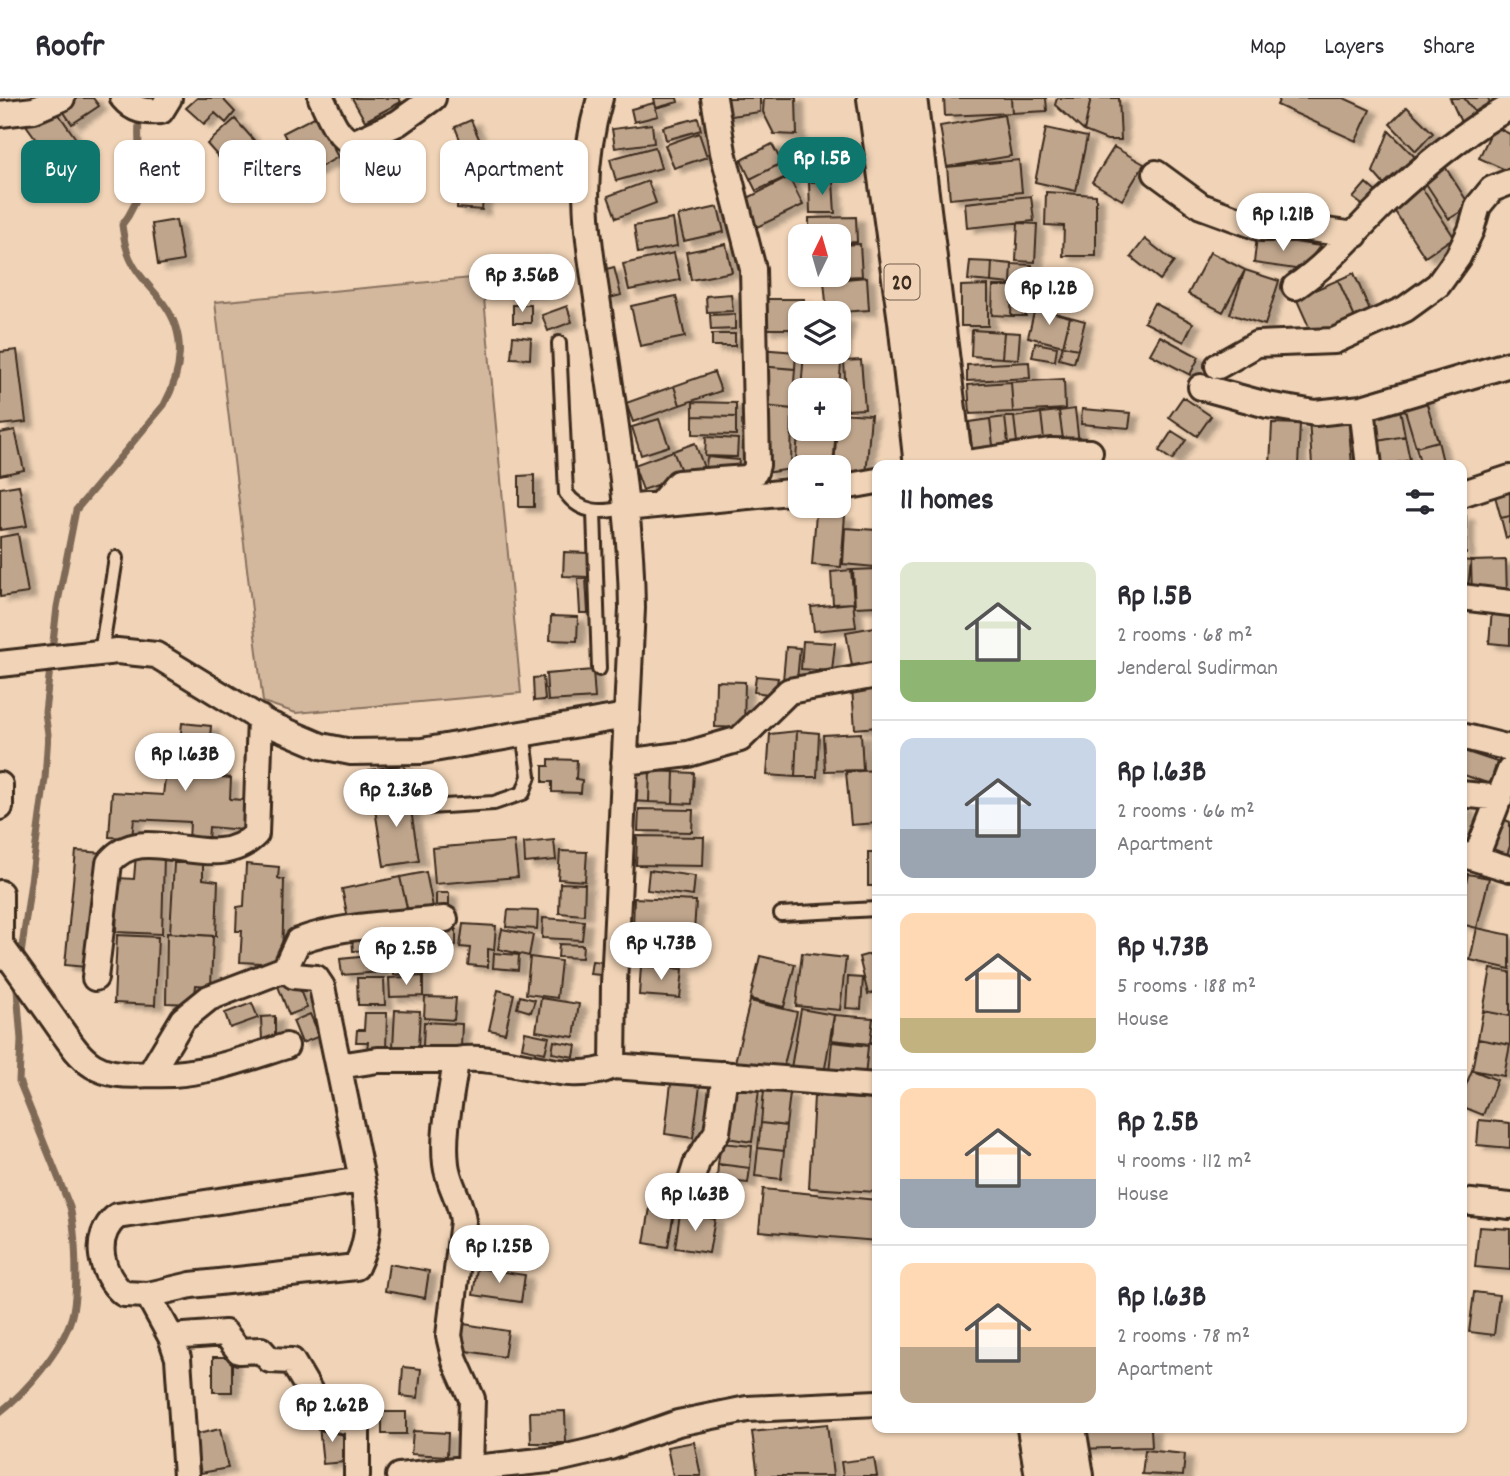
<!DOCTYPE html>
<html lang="en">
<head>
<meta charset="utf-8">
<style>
  :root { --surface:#fff; --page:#f7f7f7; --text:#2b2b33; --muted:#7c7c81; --line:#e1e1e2; --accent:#0f766e }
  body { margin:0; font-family:Dekko,sans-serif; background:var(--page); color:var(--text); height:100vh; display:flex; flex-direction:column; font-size:26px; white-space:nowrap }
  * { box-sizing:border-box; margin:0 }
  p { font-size:23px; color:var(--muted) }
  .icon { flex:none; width:38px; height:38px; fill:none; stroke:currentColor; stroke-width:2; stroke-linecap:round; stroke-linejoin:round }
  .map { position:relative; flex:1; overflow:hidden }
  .sheet { position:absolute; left:872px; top:362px; width:595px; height:973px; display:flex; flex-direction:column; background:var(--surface); border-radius:14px; box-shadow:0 2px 5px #0004 }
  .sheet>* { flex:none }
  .top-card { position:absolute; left:21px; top:42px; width:665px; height:63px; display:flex; gap:14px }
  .needle { width:46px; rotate:5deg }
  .controls { position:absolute; left:788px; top:126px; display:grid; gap:14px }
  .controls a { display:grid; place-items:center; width:63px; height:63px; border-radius:14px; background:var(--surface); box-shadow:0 2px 5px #0004; font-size:35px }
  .price { position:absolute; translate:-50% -60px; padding:0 16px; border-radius:24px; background:#fff; color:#222; font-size:23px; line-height:46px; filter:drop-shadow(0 2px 4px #0008) }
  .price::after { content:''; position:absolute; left:50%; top:42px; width:21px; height:16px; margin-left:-10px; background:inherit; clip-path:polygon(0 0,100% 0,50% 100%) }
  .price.selected { background:var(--accent); color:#fff }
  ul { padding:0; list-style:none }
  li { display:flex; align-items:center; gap:21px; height:175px; padding:0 28px }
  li+li { border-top:2px solid var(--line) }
  li span { display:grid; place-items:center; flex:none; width:196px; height:140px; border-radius:14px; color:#555 }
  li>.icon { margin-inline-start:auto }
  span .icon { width:84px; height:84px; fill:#fffc; stroke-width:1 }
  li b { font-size:30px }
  h2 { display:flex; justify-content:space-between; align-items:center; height:84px; padding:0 28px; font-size:30px }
  .tag { padding:0 24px; border-radius:14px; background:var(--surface); box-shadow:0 2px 5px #0004; font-size:24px; line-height:63px }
  .tag.selected { background:var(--accent); color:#fff }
  header { display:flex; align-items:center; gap:42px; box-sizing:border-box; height:98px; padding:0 35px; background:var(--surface); border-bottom:2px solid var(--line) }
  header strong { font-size:33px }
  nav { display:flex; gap:38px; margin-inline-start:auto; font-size:24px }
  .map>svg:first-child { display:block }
  .grass { fill:#d3b89e; stroke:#87715e; stroke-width:2 }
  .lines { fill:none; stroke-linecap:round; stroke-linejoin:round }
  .stream { stroke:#7e6957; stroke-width:7 }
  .building { fill:#bfa58c; stroke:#3b2a1e; stroke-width:2; filter:url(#shadow) }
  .service-casing { stroke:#3b2a1e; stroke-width:18 }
  .minor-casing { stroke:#3b2a1e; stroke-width:30 }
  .trunk-casing { stroke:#3b2a1e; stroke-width:44 }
  .service { stroke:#f1d4b7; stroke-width:12 }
  .minor { stroke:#f1d4b7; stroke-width:24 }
  .trunk { stroke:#f1d4b7; stroke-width:38 }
  .labels { text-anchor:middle; stroke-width:7; stroke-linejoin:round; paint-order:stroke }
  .shield { fill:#f1d4b7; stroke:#725d4c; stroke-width:2 }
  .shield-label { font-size:21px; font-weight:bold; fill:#3b2a1e }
</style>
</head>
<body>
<header>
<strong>Roofr</strong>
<nav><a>Map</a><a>Layers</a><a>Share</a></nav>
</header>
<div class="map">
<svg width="1510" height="1378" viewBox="0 0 1510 1378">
  <defs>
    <filter id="shadow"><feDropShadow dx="8" dy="4.5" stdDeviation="2" flood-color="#0004"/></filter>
  </defs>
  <rect width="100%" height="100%" fill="#f1d4b7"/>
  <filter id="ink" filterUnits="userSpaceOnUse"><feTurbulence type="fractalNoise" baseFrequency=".0143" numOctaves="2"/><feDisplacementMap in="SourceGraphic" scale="14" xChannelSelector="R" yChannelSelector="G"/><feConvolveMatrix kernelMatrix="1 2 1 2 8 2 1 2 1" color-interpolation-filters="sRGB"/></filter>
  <g filter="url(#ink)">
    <path class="grass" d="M482,179L521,595L296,615L263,604L215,204Z"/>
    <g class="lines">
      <path class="stream" d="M20,864L45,681L48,636L45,614L57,509L76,412L164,307C182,274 187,237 164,206C155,193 142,182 134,168C126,155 124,141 122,127C154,85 133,60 140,15
        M0,1314C26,1294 61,1253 71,1221C79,1196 76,1134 70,1109L19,983L21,942L16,879"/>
    </g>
    <path class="building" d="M76,0H93L99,8L72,26L61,10Z
      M197,0H222L235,14L226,25L215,15L204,26L186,10Z
      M352,0H399L401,4L365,23Z
      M654,0H677L678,4L656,10Z
      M725,0H760V14L724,19Z
      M764,0H796L797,37L774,36L763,14Z
      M944,0H1011L1012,15L945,18Z
      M1011,0H1046L1047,13L1012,15Z
      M1057,0H1091L1084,33L1055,7Z
      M1091,0H1119L1121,42H1107L1084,33Z
      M1280,0H1344L1370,12L1356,43L1277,7Z
      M1450,0H1464L1478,18L1464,31Z
      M1464,0H1488L1493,11L1478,18Z
      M654,5L658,18L634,24L631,11Z
      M53,8L86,55L59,73L26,27Z
      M1407,9L1433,35L1416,53L1390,26Z
      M1004,17L1011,58L947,69L940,28Z
      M316,18L338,59L306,77L283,35Z
      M698,20L701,32L666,42L663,29Z
      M235,21L260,49L231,73L207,46Z
      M471,22L480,43L463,49L455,29Z
      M652,26L654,45L615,50L612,31Z
      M1494,28L1510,36V74L1479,60Z
      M1046,30L1087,39L1076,93L1035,84Z
      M1389,33L1419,63L1387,90L1373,74Z
      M699,35L707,59L674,70L665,47Z
      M838,44L842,71L801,76L797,49Z
      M772,46L782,65L750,81L741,62Z
      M655,49L661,70L616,83L610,61Z
      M1114,49L1144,66L1122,102L1092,84Z
      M466,52L475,74L464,79L455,56Z
      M1019,62L1022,94L950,101L947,69Z
      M782,65L788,78L756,93L750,81Z
      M1444,67L1470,108L1449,121L1423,81Z
      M789,79L803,107L757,129L744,102Z
      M648,83L656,105L616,120L608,98Z
      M833,83L835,115H810L809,84Z
      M1418,84L1454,139L1425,159L1388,103Z
      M1366,85L1377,95L1365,109L1353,100Z
      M458,89L484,91L482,112L457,110Z
      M1046,94L1096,97V158H1063L1064,128L1045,127Z
      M1031,98L1034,123L967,130L965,105Z
      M718,109L724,134L684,143L678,118Z
      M856,119L857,144L838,145V138H809V120Z
      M673,121L677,148L638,155L634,128Z
      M176,122L183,163L158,167L152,126Z
      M1018,125L1037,126L1035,164L1016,163Z
      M1257,138L1320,148L1302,172L1254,165Z
      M1145,141L1174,164L1160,182L1131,159Z
      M726,146L732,174L691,182L686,154Z
      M860,146L862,178L819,180V177H838V147Z
      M1210,154L1245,172L1223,214L1188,196Z
      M674,155L680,182L629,192L623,166Z
      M970,163L992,164L991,184L968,182Z
      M523,164L538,165L536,194L521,193Z
      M543,164L559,166L558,194L542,193Z
      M992,164L1012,166L1011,186L991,184Z
      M1012,166L1032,167L1031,187L1011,186Z
      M614,169L621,197L606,201L599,173Z
      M1245,172L1279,183L1265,227L1230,216Z
      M509,174L520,175L518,195L507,194Z
      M1354,175L1370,213L1355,220L1338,182Z
      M867,179L869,212L827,215L824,183Z
      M1338,182L1355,220L1313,238L1296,200Z
      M988,187V228H961V188Z
      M993,188H1012L1011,218L992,217Z
      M1012,188L1027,189L1026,218H1011Z
      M731,196L733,213L707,214L706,198Z
      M676,198L685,239L640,248L631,208Z
      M763,201H804L800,231H764Z
      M1154,205L1193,225L1184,244L1144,224Z
      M513,207H531V225H513Z
      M567,208L572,224L548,233L542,217Z
      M1035,210L1070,219L1063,248L1028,239Z
      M735,216V231L711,232L710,217Z
      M838,219L848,221L843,241L838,240Z
      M1070,219L1085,223L1078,251L1063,248Z
      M972,232L1004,234L1002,260L971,258Z
      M1004,234L1020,235L1018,261L1002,260Z
      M712,236H735V248H712Z
      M513,238L531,240L530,261L511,260Z
      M1160,238L1199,259L1190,277L1150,256Z
      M838,242H843L838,302V292H801L804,254H838Z
      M1035,245L1057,249L1055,263L1032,259Z
      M1063,248L1078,251L1074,265L1059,261Z
      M759,251L796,254L795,271L758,268Z
      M17,252L26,324L0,327V254Z
      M861,262L865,311L847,312L844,263Z
      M1029,264L1030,280L967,283V267Z
      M758,268L795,271L792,311L755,307Z
      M714,274L721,293L680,307L674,288Z
      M1064,281L1065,311L1013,314L1011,284Z
      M1011,284L1013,314L970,316L968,287Z
      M674,288L680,307L633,324L626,305Z
      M1424,296L1438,343L1416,349L1402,302Z
      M1183,299L1211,318L1197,338L1169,319Z
      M693,304L736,305V319L693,318Z
      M1399,306L1405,338L1378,343L1371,312Z
      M755,307L792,311L791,371L765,375Z
      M800,311V331H836L833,369H800V373H795Z
      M1075,311L1079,346L1064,348L1059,313Z
      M1082,311L1131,315L1129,330L1081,326Z
      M1059,313L1064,348L1045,350L1041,315Z
      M838,315L871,317L866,378L838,375V369H834Z
      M1041,315L1045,350L1018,353L1014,319Z
      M1348,317L1352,368H1312L1309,320Z
      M693,318L736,319V337L693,336Z
      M1005,319L1009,354L994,356L990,321Z
      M1005,319H1014L1018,353L1009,354Z
      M659,321L669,348L641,357L632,329Z
      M990,321L994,356L973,359L969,324Z
      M1272,325L1300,326L1298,368H1270Z
      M15,332L24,372L0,377V335Z
      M1172,333L1186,342L1172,362L1159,353Z
      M1405,338L1410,362L1382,368L1378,343Z
      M706,339L738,341L737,359L705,358Z
      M1438,343L1444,368H1421L1416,349Z
      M695,345L704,370L683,378L673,353Z
      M673,353L683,378L643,392L634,367Z
      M707,359L739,362L737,381L705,377Z
      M534,377V409H519V378Z
      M19,387L27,428L0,432V390Z
      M1510,394V418L1501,420L1495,398Z
      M816,415L845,417L841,469L812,467Z
      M1461,418H1466V456H1461Z
      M1510,418V439L1506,440L1501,420Z
      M845,430L877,432L875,469L843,466Z
      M18,436L28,495L0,499V439Z
      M564,454L588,455V479L563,478Z
      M1461,462L1471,463L1467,497L1461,496Z
      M1506,462L1507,497L1472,498L1471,463Z
      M877,471V508L855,509L853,472Z
      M851,472L854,505L833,506L831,474Z
      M578,480H586L588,515H580Z
      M853,505L856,529L814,533L811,509Z
      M1492,512L1510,513V547L1489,545Z
      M551,518L578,519L577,543L550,542Z
      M875,529L877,570L853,574L846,534Z
      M803,543L835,545L832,573L801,571Z
      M786,549L800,550L797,582H783Z
      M593,572L595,600L548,603L546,576Z
      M756,578L778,580L775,597L754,594Z
      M543,579L545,602L534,603L533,580Z
      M716,583L745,584L744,630L715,629Z
      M877,588V629L855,631L852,590Z
      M182,625L211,628L209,653L222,655L221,679L231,680L230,701L243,702V732L209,729L208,744L189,742L190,724L134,721L132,740L109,739L112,694L163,697L165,680H174L175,653H179Z
      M797,633L795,679L767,677L770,636Z
      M797,633L819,635L817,679H795Z
      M861,635L863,672L825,673L823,637Z
      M1461,652L1497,664L1490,686L1461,676Z
      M549,661L577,662L576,681L582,682L581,695L552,694V684H543V668H549Z
      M404,667L408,693L373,699L369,672Z
      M633,672L650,673L649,704L631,703Z
      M877,672V725L851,727L846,674Z
      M650,673L674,674L673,705L649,704Z
      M674,674L694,675L692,706L673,705Z
      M408,693L419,763L384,768L373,699Z
      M1461,709L1467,710L1461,741Z
      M639,711L693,712L692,734L638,733Z
      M1495,718L1510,724V748L1504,765L1481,757Z
      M637,738L704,739L703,768L636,767Z
      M554,742L556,762L525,765L524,745Z
      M514,743L518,779L435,786L432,750Z
      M76,753L104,755L86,869L65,867Z
      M560,753L587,754L585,783L558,781Z
      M868,754H877V788H868Z
      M136,756L164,758L162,836L116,834L118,780L134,781Z
      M174,765H203V781L218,783L216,838L170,835Z
      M246,766L279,769L278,780L284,782L282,866L240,864L242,833H236L237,809L244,808Z
      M649,772L695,778L693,798L647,792Z
      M426,774L433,809L408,814L400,779Z
      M1461,774L1468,776L1461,807Z
      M1468,776L1489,780L1477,830L1461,826V807Z
      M400,779L408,814L349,825L342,791Z
      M560,785L585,786L584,817L559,815Z
      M436,795H449V814H436Z
      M634,800L696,803L694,834L633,830Z
      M508,812L538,813L537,831L506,829Z
      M543,820L584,823L582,842L542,840Z
      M456,826V847L428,848V827Z
      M463,826L496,828L494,852L488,851V869L468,867L470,850L460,849Z
      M401,830L404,845L382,850L379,835Z
      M424,830V861H411V831Z
      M1477,830L1510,837V871L1470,862Z
      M502,831L533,837L529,858L498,851Z
      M167,835L213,838L211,888L196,887L194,906L166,905Z
      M117,837L158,839L155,907L114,905Z
      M373,838L374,852L353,853L352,840Z
      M654,840L695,843L694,858L653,855Z
      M559,846L583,847L582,860L558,859Z
      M877,854V894L868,896L859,859Z
      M494,855L519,857L518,872L493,870Z
      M802,855L846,860L840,912L796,908Z
      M379,857L381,874L342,877L340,861Z
      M760,858L795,866L784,909L750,901Z
      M530,859L561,863L557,900L526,896Z
      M422,863L423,875L394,877V864Z
      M592,863L615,865L613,878L590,876Z
      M641,868L683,871L680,900L639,897Z
      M1491,871L1510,874V918L1483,913Z
      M423,878V898L390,899L389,880Z
      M848,879L863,880L861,911L846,910Z
      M357,880H384L385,907H358Z
      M296,882L307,910L289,917L278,888Z
      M498,892L514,896L505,935L489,932Z
      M520,898L535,902L531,914L517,910Z
      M425,899L456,900L454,922L424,920Z
      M541,900L579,906L574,939L536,933Z
      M750,903L797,914L782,975L735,964Z
      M252,905L258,920L230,930L225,915Z
      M801,911L834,917L824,976L791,970Z
      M395,912L420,913L418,951L393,949Z
      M1483,913L1510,918V947L1478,941Z
      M365,915H387L386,953L367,951L368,944H356L357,932H364Z
      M310,916L320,938L302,945L293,923Z
      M834,917L873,920L870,946L832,942Z
      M275,918V943H262L261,919Z
      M873,920L877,921V946H870Z
      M424,924L462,926L461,950L423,948Z
      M525,934L549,939L545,955L522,950Z
      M1478,941L1510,947L1504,978L1472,972Z
      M554,943L576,947L574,959L552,955Z
      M832,944L868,948L865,979L829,975Z
      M1472,972L1497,982L1483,1017L1461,1008V999Z
      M671,985L700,988L693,1040L665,1036Z
      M730,991L759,992L752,1044L721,1039Z
      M764,992L790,995L786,1028L761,1025Z
      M814,998L877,1002V1094L809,1090Z
      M1479,1022L1510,1025V1050L1477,1047Z
      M761,1025L786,1028L784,1053L758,1050Z
      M721,1045L752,1048L750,1070L718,1066Z
      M758,1050L784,1053L781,1081L755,1078Z
      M718,1066L750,1070L748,1085L717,1082Z
      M763,1091L877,1102V1143L759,1133Z
      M650,1110L674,1114L668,1149L644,1145Z
      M680,1115L715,1121L709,1155L675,1150Z
      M1479,1129L1510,1131V1172L1475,1169Z
      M389,1166L429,1173L425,1200L385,1193Z
      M477,1170L525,1177L521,1204L473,1197Z
      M1474,1194L1499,1197L1494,1237L1469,1234Z
      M464,1226L508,1233L504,1259L460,1252Z
      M213,1259H232V1294H213Z
      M403,1269L421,1271L418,1300L401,1298Z
      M565,1313L566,1345H531L530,1314Z
      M382,1314H406V1336H382Z
      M342,1326L345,1364L323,1366L319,1328Z
      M827,1326L833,1378H758L752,1334Z
      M1073,1330H1151L1152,1349L1074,1351Z
      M220,1331L228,1370L201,1375L193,1337Z
      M413,1333L448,1335L447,1358L411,1356Z
      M694,1344L701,1378H673L667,1349Z
      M1145,1352L1185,1356L1183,1378L1142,1376Z
      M874,1360L877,1378H843L841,1364Z"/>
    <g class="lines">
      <g class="service-casing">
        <path id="service" d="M559,245L566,395C581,416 602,415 625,410
          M594,413L599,571
          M101,555L116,460
          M428,709L494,705L523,695L529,678L523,634
          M781,816L877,811"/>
      </g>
      <g class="minor-casing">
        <path id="minor" d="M123,0C134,13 144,14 161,13L169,0
          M321,0C329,15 336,39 353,45L398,25L433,0
          M600,0C576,83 588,137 600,220C614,316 631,413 632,510L614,886L613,968L877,988
          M0,16L34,12L62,0
          M1156,75L1201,108L1261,130H1304L1355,137
          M1295,189C1330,165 1355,133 1385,104C1423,69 1465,33 1510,9
          M1218,268L1257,246L1334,243L1405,211L1438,187L1458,159L1471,132L1478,108L1492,91L1510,84
          M1201,289L1267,307L1315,315L1362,310L1510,266
          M1362,310L1369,368
          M953,367L1051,353L1090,354
          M838,390L877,383
          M1461,396L1510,380
          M660,406L678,385L747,380L755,374L757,367L753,171L723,54L714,0
          M625,410L800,393
          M1461,499L1510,505
          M0,566L117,553L156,557L267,625L321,648L351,654L422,653L626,618
          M1461,638L1510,650
          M624,664L688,656L740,641L789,593L877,577
          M0,687V709
          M1461,696L1500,700
          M1461,756L1510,771
          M1476,759L1510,672
          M0,795V859
          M2,849C18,871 34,894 50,916C82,961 88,981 150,976L183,921L209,900L285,871L298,843C343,826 397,826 445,821
          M95,880L109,765C144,719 213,781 256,736L260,620
          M339,968L378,962H456
          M150,976C198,979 241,962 286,948
          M690,1086L697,1064L717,1034L725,976
          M1461,1103L1510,1108
          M148,1197L124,1196C101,1178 91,1139 117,1118L362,1082
          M171,1239L225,1235L239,1253L261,1252L270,1262L292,1263L325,1319L352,1324L357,1328V1378
          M470,1370L472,1301L455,1263L449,1238L463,1123C461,1102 448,1086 446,1066C442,1032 452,995 456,962C508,954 565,990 613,968
          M186,1378L178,1260L171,1239L148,1197L191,1187L356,1169C370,1141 369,1121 364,1091L322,889L316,880L294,878L285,871
          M399,1378L558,1361L610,1349L678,1325L747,1311L877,1305"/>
      </g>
      <g class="trunk-casing">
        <path id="trunk" d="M877,0L908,223L924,368
          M907,0L953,368
          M1037,1330L1045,1378
          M1066,1330L1074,1378"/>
      </g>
      <use href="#service" class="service"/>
      <use href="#minor" class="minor"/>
      <use href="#trunk" class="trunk"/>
    </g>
  </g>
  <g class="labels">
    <rect class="shield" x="884.5" y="166.5" width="35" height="35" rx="5"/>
    <g class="shield-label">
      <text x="902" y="191">20</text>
    </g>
  </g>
</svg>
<div class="controls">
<a><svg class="needle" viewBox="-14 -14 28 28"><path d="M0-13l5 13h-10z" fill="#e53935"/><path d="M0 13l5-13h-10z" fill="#7c7c81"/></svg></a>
<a><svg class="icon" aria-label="layers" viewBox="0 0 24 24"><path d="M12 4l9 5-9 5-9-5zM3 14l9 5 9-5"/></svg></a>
<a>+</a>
<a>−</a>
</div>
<b class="price selected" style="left:822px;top:99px">Rp 1.5B</b>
<b class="price" style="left:1283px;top:155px">Rp 1.21B</b>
<b class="price" style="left:522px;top:216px">Rp 3.56B</b>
<b class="price" style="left:1049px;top:229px">Rp 1.2B</b>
<b class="price" style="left:185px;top:695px">Rp 1.63B</b>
<b class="price" style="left:396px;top:731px">Rp 2.36B</b>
<b class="price" style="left:661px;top:884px">Rp 4.73B</b>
<b class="price" style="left:406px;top:889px">Rp 2.5B</b>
<b class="price" style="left:695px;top:1135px">Rp 1.63B</b>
<b class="price" style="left:499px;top:1187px">Rp 1.25B</b>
<b class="price" style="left:332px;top:1346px">Rp 2.62B</b>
<div class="top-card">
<a class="tag selected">Buy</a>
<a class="tag">Rent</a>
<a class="tag">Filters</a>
<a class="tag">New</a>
<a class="tag">Apartment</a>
</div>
<section class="sheet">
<h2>11 homes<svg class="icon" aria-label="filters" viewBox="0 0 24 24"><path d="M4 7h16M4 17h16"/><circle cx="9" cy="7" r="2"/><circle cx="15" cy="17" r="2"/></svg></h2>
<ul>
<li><span style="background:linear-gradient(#dfe7d0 70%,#8fb573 0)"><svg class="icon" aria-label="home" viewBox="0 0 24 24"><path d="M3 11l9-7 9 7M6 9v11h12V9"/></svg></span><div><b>Rp 1.5B</b><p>2 rooms · 68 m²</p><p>Jenderal Sudirman</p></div></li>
<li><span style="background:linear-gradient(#c9d6e8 65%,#9aa5b1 0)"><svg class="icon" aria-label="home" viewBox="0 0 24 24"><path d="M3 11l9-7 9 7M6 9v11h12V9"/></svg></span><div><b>Rp 1.63B</b><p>2 rooms · 66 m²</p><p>Apartment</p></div></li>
<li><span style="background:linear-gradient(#ffd9b3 75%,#c2b280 0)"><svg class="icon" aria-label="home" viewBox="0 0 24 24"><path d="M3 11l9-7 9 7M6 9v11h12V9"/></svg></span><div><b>Rp 4.73B</b><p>5 rooms · 188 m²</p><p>House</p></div></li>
<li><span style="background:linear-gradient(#ffd9b3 65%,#9aa5b1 0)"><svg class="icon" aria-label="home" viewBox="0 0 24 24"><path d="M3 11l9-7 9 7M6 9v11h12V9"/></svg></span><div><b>Rp 2.5B</b><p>4 rooms · 112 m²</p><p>House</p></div></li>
<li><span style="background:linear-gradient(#ffd9b3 60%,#b9a48a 0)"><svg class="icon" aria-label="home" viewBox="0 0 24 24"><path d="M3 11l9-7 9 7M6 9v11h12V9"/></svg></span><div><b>Rp 1.63B</b><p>2 rooms · 78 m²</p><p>Apartment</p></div></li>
</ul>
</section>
</div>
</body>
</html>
